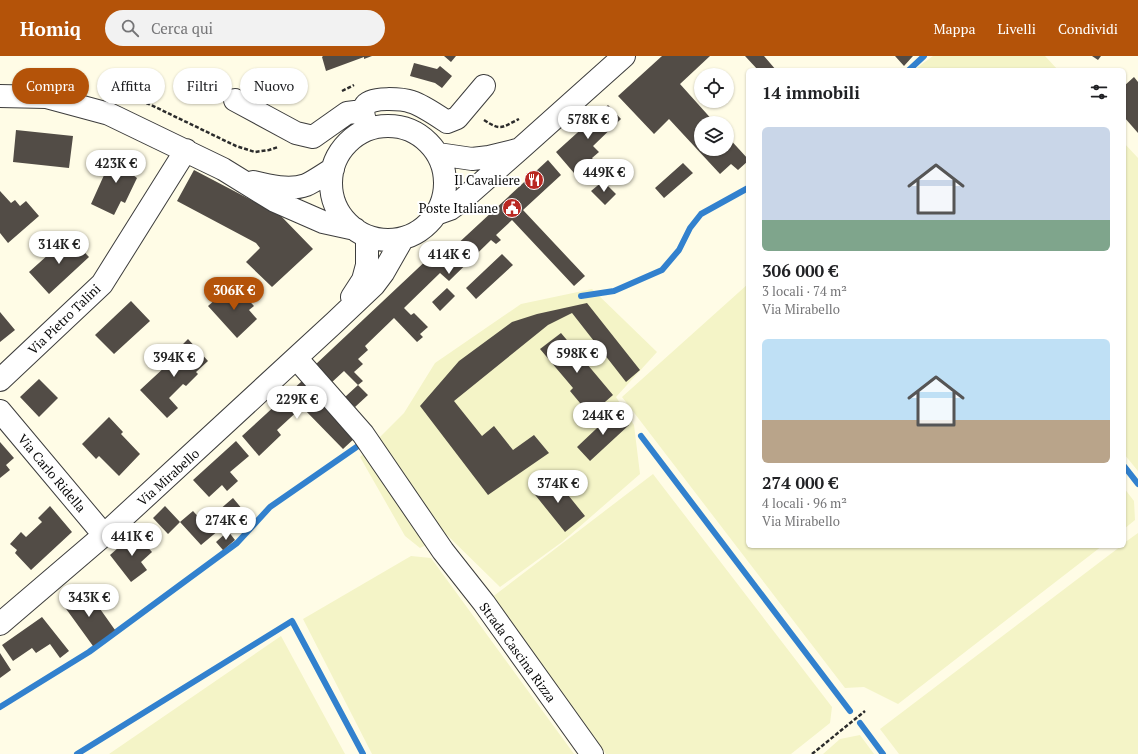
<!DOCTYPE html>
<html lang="it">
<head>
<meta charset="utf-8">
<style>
  :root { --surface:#fff; --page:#f2f2f2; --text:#202124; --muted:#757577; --accent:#b45309 }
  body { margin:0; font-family:"PT Serif",serif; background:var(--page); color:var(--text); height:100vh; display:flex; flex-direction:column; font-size:15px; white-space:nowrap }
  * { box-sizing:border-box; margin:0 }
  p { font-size:13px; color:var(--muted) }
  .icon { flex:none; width:22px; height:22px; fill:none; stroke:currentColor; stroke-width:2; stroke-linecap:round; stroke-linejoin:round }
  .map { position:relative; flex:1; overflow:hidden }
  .details { position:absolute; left:746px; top:12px; width:380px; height:480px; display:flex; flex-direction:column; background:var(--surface); border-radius:6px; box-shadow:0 1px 3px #0004 }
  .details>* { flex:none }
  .guide { position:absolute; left:12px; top:12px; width:380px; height:36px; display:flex; gap:8px }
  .controls { position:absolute; left:694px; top:12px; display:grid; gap:8px }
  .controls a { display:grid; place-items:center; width:40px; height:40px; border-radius:50%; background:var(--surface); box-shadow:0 1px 3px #0004; font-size:20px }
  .price { position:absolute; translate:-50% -34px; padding:0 9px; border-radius:14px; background:#fff; color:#222; font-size:13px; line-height:26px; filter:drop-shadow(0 1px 2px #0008) }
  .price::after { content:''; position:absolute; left:50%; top:24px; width:12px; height:9px; margin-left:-6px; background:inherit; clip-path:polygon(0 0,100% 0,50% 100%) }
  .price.current { background:var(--accent); color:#fff }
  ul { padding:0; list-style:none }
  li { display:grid; align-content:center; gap:8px; height:212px; padding:0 16px }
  li span { display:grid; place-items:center; height:124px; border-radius:6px; color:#555 }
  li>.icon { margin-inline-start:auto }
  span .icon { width:72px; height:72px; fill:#fffc; stroke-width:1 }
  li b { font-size:17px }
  h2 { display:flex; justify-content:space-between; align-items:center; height:48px; padding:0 16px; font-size:17px }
  .chip { padding:0 14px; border-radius:18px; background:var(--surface); box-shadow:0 1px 3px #0004; font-size:14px; line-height:36px }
  .chip.current { background:var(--accent); color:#fff }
  header { display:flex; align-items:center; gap:24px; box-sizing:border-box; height:56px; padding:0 20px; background:var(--accent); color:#fff }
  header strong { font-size:19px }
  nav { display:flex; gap:22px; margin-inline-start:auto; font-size:14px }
  .search { width:280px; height:36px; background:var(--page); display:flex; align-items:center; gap:10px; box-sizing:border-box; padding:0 14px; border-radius:22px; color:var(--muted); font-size:15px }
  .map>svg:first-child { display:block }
  .farmland { fill:#f4f4c7 }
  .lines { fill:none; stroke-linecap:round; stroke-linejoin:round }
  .stream { stroke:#3281ce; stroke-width:6 }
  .building { fill:#524c46 }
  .minor-casing { stroke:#3d3d3d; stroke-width:24 }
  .path { stroke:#2c2c2c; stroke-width:2.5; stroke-dasharray:4 2; stroke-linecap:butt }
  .minor { stroke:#fff; stroke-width:22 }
  .labels { text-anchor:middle; stroke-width:4; stroke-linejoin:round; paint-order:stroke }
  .poi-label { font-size:13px; fill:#0a0a0a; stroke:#fff; text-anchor:end }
  .street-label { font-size:13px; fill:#0a0a0a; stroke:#fff }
</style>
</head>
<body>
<header>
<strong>Homiq</strong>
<div class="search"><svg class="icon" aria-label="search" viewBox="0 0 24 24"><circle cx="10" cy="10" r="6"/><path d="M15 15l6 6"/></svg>Cerca qui</div>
<nav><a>Mappa</a><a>Livelli</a><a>Condividi</a></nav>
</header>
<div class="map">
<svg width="1138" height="698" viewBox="0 0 1138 698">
  <rect width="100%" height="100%" fill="#fffce6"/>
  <path class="farmland" d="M933,0H1045L1058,14H916L918,11Z
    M1124,87L1138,102V415L1124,398Z
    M748,228V490H1102L898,648L864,631L845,632L622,341Z
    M592,233L657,296L616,341L634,369L640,418L562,486L500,531L447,479L420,492L405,480L360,401L404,357L435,307L521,248Z
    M653,418L832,651L830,667L791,698H606L491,542Z
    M1124,432L1134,445L1135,464L1124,473Z
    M1138,477V698H899L880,673L1121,490H1124V487Z
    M411,500L431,502L574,698H372L303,563Z
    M281,580L345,698H109Z
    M860,679L874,698H823L840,683Z"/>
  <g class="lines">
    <path class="stream" d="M909,14L924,0
      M581,240L614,235L662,214L679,194L690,172L701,158L748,132
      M641,380L850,655
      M1124,410L1138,428
      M0,651L89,596L237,487L270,451L358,390
      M860,667L883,698
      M77,698L292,565L363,698"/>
  </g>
  <path class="building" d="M323,0H372L364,3V1L326,15L322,1Z
    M444,0H456L451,6Z
    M662,0H710L680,28L715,67H701V93H727V80L748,103V105L738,114L731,108L720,118L669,63L654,78L618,40Z
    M745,0H764L776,14H758Z
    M895,0H913L904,10Z
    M1092,0H1101L1098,4Z
    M414,7L437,13L440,10L452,20L442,32L435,27L410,20Z
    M1134,21L1138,26V77L1124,61V30Z
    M608,49L621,63L593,90L599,96L592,102L595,106L588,112L584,107L574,117L556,96Z
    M16,74L73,80L69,112L13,106Z
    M114,97L138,108L133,119L137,122L125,147L121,145L114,159L91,148Z
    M548,104L561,119L523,154L585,220L574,230L512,164L496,179L501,184L496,188L491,184L449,225L440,217L404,252L411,259L414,257L428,271L420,278L423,281L417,286L394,262L365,290L368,294L358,303L363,308L354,316L363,325L358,329L344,315L331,327L315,309L432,199L439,205Z
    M683,107L693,117L664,142L655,132Z
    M194,114L280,159L313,193L272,231L246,206L260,192L256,187L177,145Z
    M603,125L616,138L605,149L591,135Z
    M0,135L11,147L15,144L20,150L26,145L39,160L8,187L0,177Z
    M69,180L89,201L49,238L29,216Z
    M502,198L513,209L476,243L466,232Z
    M235,230L254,250L249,254L257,263L237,282L208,250L224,236L227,238Z
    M447,232L455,240L440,255L432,246Z
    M131,245L150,265L114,298L95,279Z
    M587,247L640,314L626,326L572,257L548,269L454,345L482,380L494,370L513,394L534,379L549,397L488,439L420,350L459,305L512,266L537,258Z
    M0,256L15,274L0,286Z
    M561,277L613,339L590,359L570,335L573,332L540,293Z
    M188,283L208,305L196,316L198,318L186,330L183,328L169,342L178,352L167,362L140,334L180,297L177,294Z
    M39,323L58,342L39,361L20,341Z
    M302,325L357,380L343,393L302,351L277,374L281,379L259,400L242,380Z
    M358,329L368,339L355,351L345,341Z
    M615,355L629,369L590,405L577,391Z
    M109,361L123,376L121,378L140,398L119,420L99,400L96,403L82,388Z
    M236,385L249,400L230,416L238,425L227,435L222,429L209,441L193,424Z
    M0,386L14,402L6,409L10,414L0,422Z
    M552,419L585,460L565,476L532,435Z
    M233,442L243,454L201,489L180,466L193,455L204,467Z
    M50,450L72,476L31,514L15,497L17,494L10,488L21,476L26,481L42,466L38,462Z
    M165,450L180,466L168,478L153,462Z
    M228,475L235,484L223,494L216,486Z
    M135,477L152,496L141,506L147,514L131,526L110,499Z
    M86,533L115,574L93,590L64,550Z
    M42,561L69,595L60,602L50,588L36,597L32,592L13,605L2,589Z
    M0,597L11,614L0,622Z"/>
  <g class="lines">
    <g class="minor-casing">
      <path id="minor" d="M0,40L46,41L109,58L223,113L275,145L323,166L355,173
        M235,44L296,77L313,81L347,57L363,55
        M331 127a57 57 0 1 1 114 0a57 57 0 1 1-114 0Z
        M368,73C366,67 361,57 365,50C370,40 403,43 412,46C422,49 438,60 447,66L457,62L484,30
        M438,98L472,103L489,101L517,94
        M253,126C269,130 290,135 306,129C315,125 324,118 333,113
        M436,158L450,153L461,145L520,93L624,0
        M352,241L363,224L367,209V180
        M297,303L363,378L443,495L484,547L592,698
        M0,324L102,228L186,94
        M0,355L104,479
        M0,568L104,479L335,266L374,229L383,217L403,182"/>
    </g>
    <path class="path" d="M56,20H63L84,27
      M342,35L354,29
      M129,42L149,48L236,90L255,96L269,94L278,91
      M484,64C501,75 501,72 519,63
      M812,698L865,655"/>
    <use href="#minor" class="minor"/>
  </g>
  <defs>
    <g id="restaurant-disc" transform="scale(1)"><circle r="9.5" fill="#b92822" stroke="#fff"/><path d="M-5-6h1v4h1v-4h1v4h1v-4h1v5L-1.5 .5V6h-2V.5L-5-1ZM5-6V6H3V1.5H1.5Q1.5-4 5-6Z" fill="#fff"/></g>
    <g id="civic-disc" transform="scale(1)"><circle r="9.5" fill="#b92822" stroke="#fff"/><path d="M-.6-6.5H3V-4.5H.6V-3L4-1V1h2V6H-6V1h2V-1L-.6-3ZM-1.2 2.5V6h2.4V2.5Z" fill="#fff"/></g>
  </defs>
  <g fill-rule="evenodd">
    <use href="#restaurant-disc" x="534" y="124"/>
    <use href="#civic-disc" x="512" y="152"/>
  </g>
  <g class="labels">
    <g class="poi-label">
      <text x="520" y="129">Il Cavaliere</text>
      <text x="498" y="157">Poste Italiane</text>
    </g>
    <g class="street-label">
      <text transform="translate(64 263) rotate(-44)" y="5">Via Pietro Talini</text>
      <text transform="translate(52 417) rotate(50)" y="5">Via Carlo Ridella</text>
      <text transform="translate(168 421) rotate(-42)" y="5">Via Mirabello</text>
      <text transform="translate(518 596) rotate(54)" y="5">Strada Cascina Rizza</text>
    </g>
  </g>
</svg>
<div class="controls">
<a><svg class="icon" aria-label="locate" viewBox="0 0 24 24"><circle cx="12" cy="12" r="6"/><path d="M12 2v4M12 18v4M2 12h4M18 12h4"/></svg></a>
<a><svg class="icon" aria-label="layers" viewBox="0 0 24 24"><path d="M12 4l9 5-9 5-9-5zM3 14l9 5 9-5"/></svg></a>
</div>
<b class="price" style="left:588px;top:84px">578K €</b>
<b class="price" style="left:116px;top:128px">423K €</b>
<b class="price" style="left:604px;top:137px">449K €</b>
<b class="price" style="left:59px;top:209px">314K €</b>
<b class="price" style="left:449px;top:219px">414K €</b>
<b class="price current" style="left:234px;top:255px">306K €</b>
<b class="price" style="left:577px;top:318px">598K €</b>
<b class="price" style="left:174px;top:322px">394K €</b>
<b class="price" style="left:297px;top:364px">229K €</b>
<b class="price" style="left:603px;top:380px">244K €</b>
<b class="price" style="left:558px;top:448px">374K €</b>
<b class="price" style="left:226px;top:485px">274K €</b>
<b class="price" style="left:132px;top:501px">441K €</b>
<b class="price" style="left:89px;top:562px">343K €</b>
<div class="guide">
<a class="chip current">Compra</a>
<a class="chip">Affitta</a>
<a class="chip">Filtri</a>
<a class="chip">Nuovo</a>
</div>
<section class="details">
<h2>14 immobili<svg class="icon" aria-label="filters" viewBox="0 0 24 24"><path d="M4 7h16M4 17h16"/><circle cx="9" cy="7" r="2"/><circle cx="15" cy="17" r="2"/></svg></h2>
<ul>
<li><span style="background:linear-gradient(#c9d6e8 75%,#7fa58c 0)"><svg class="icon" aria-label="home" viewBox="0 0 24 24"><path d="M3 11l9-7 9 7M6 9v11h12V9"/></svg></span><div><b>306 000 €</b><p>3 locali · 74 m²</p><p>Via Mirabello</p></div></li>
<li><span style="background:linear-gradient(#bfe0f5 65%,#b9a48a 0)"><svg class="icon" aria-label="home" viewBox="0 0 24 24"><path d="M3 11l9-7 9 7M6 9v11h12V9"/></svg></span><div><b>274 000 €</b><p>4 locali · 96 m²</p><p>Via Mirabello</p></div></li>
</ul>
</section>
</div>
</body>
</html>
